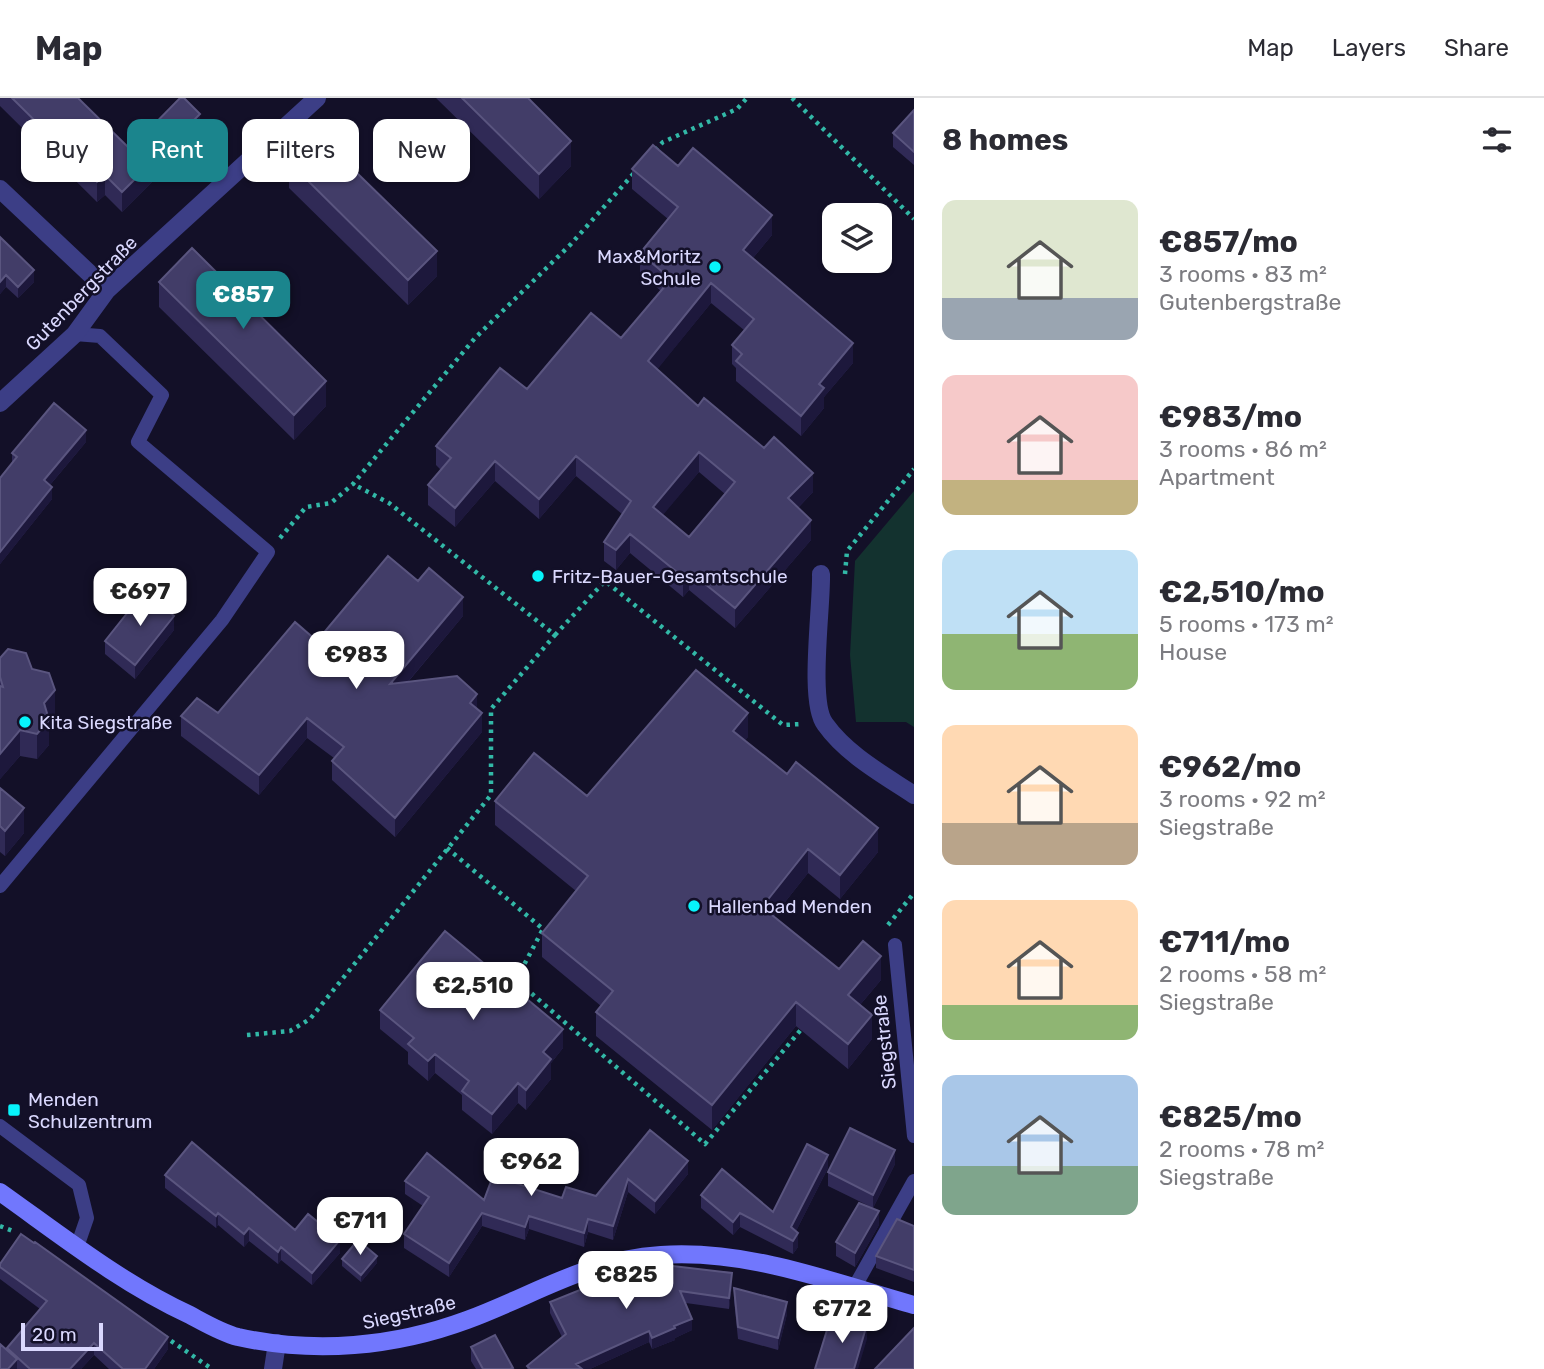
<!DOCTYPE html>
<html lang="en">
<head>
<meta charset="utf-8">
<style>
  :root { --surface:#fff; --page:#f2f2f3; --text:#2b2b33; --muted:#7c7c81; --line:#e1e1e2; --accent:#1b858d }
  body { margin:0; font-family:Rubik,sans-serif; background:var(--page); color:var(--text); height:100vh; display:flex; flex-direction:column; font-size:26px; white-space:nowrap }
  * { box-sizing:border-box; margin:0 }
  p { font-size:23px; color:var(--muted) }
  .icon { flex:none; width:38px; height:38px; fill:none; stroke:currentColor; stroke-width:2; stroke-linecap:round; stroke-linejoin:round }
  .map { position:relative; flex:1; overflow:hidden }
  .drawer { display:flex; flex-direction:column; background:var(--surface); width:630px }
  .drawer>* { flex:none }
  .guide { position:absolute; left:21px; top:21px; width:665px; height:63px; display:flex; gap:14px }
  .buttons { position:absolute; left:822px; top:105px; display:grid; gap:14px }
  .buttons a { display:grid; place-items:center; width:70px; height:70px; border-radius:14px; background:var(--surface); box-shadow:0 2px 5px #0004; font-size:35px }
  .scale { position:absolute; left:21px; bottom:18px; width:82px; box-sizing:border-box; padding-left:7px; border:4px solid #dad8fe; border-top:0; font-size:19px; line-height:24px; white-space:nowrap; color:#dad8fe; -webkit-text-stroke:5px #131028; paint-order:stroke }
  .price { position:absolute; translate:-50% -60px; padding:0 16px; border-radius:14px; background:#fff; color:#222; font-size:23px; line-height:46px; filter:drop-shadow(0 2px 4px #0008) }
  .price::after { content:''; position:absolute; left:50%; top:42px; width:21px; height:16px; margin-left:-10px; background:inherit; clip-path:polygon(0 0,100% 0,50% 100%) }
  .price.active { background:var(--accent); color:#fff }
  ul { padding:0; list-style:none }
  li { display:flex; align-items:center; gap:21px; height:175px; padding:0 28px }
  li span { display:grid; place-items:center; flex:none; width:196px; height:140px; border-radius:14px; color:#555 }
  li>.icon { margin-inline-start:auto }
  span .icon { width:84px; height:84px; fill:#fffc; stroke-width:1 }
  li b { font-size:30px }
  h2 { display:flex; justify-content:space-between; align-items:center; height:84px; padding:0 28px; font-size:30px }
  .tag { padding:0 24px; border-radius:14px; background:var(--surface); box-shadow:0 2px 5px #0004; font-size:24px; line-height:63px }
  .tag.active { background:var(--accent); color:#fff }
  header { display:flex; align-items:center; gap:42px; box-sizing:border-box; height:98px; padding:0 35px; background:var(--surface); border-bottom:2px solid var(--line) }
  header strong { font-size:33px }
  nav { display:flex; gap:38px; margin-inline-start:auto; font-size:24px }
  main { display:flex; flex:1; min-height:0 }
  .map>svg:first-child { display:block }
  .green { fill:#13322f }
  .lines { fill:none; stroke-linecap:round; stroke-linejoin:round }
  .path { stroke:#32b8a7; stroke-width:4.5; stroke-dasharray:3.5 5; stroke-linecap:butt }
  .service { stroke:#3c3e86; stroke-width:14 }
  .minor { stroke:#3c3e86; stroke-width:18 }
  .secondary { stroke:#7177fd; stroke-width:18 }
  .wall { fill:#302a56; fill-rule:evenodd }
  .shaded-wall { fill:#1d183c }
  .building { fill:#423d68; stroke:#5a557f; stroke-width:2; fill-rule:evenodd }
  .poi-dot { fill:#07f3fb; stroke:#131028; stroke-width:2.5 }
  .labels { text-anchor:middle; stroke-width:5; stroke-linejoin:round; paint-order:stroke }
  .poi-label { font-size:19px; fill:#dad8fe; stroke:#131028; text-anchor:start }
  .street-label { font-size:19px; fill:#dad8fe; stroke:#131028 }
</style>
</head>
<body>
<header>
<strong>Map</strong>
<nav><a>Map</a><a>Layers</a><a>Share</a></nav>
</header>
<main>
<div class="map">
<svg width="914" height="1271" viewBox="0 0 914 1271">
  <rect width="100%" height="100%" fill="#131028"/>
  <path class="green" d="M914,393V629L906,624H856L850,557L855,463Z"/>
  <g class="lines">
    <path class="path" d="M792,0L914,121
      M655,52L663,44L737,11L747,0
      M280,440L306,409L331,405L353,386L475,240L571,146L635,74
      M845,476L847,453L914,371
      M555,537L605,483L783,627L802,626
      M447,750L543,831L516,882L705,1046L804,928
      M888,827L914,795
      M247,937L290,933L310,921L491,697V611L555,537L389,405L353,386
      M0,1128L13,1133
      M164,1238L212,1271"/>
    <path class="service" d="M0,788L222,522L268,454L138,344L162,297L100,238L75,236
      M895,847L914,1038
      M0,1028L79,1087L87,1120L77,1149
      M854,1190L914,1083"/>
    <path class="minor" d="M0,91L107,192
      M0,305L75,236L107,192L317,0
      M821,476C822,508 808,604 825,626C847,657 884,677 914,697
      M273,1271L277,1245"/>
    <path class="secondary" d="M0,1094C62,1138 121,1185 190,1217C205,1225 222,1235 238,1239C315,1256 394,1249 467,1222C535,1197 585,1162 661,1157C748,1151 832,1184 914,1207"/>
  </g>
  <path class="wall" d="M0,0H78L130,51L200,36L122,114L105,97L97,104L0,8Z
    M436,0H528L571,68L539,101Z
    M914,12V67L893,49V35Z
    M289,64L437,178L408,207L289,90Z
    M678,68L772,137L753,160L853,265L824,299V310L801,338L736,283V270L732,266V247L744,232L711,205L657,271L698,308L813,394L798,410L811,442L735,530L689,492L683,499L630,455L616,472L604,463V444L622,416L576,378L539,421L495,383L455,429L428,407V387L441,372L436,367V348L527,291L621,240L661,193L640,175V155L668,121L632,91V71ZM699,374L725,396L689,439L662,417Z
    M0,139L34,184L18,200L6,189L0,196Z
    M159,184L326,308L294,342L159,209Z
    M86,344L50,387L52,401L0,466V380L12,365V355Z
    M418,483L463,518L408,584L477,611L482,634L395,739L332,682V663L334,660L307,640L259,697L181,638V618L218,615L317,543Z
    M174,532L135,581L105,556V543Z
    M0,560L32,571L55,617L49,624V647L37,661L20,658L0,681Z
    M748,639L745,642L878,754L840,801L808,775L774,818L839,871L881,882L860,907L872,941L848,971L796,928L712,1032L596,938V914L601,908L542,859V835L576,793L495,727V703L587,698Z
    M0,690L24,735L5,758L0,754Z
    M380,912L563,950L551,965V981L526,1012L518,1005L492,1036L462,1012V997L435,975L428,983L408,966V954L380,931Z
    M650,1032L688,1076L655,1116L628,1094L613,1142L588,1134L584,1149L529,1131L525,1142L482,1128L449,1179L404,1150V1136L423,1108L405,1096V1083L484,1102L596,1098Z
    M895,1066L873,1110L828,1088V1074Z
    M828,1070L796,1133L798,1149L793,1156L740,1129L733,1137L701,1110V1097L773,1114Z
    M165,1077L295,1132L340,1155L312,1187L281,1162L278,1166L249,1143L244,1149L218,1127L216,1130L165,1090Z
    M879,1127L855,1169L836,1158V1144Z
    M914,1128V1184L876,1170V1158Z
    M342,1161L377,1165L361,1184L342,1168Z
    M0,1166L168,1251L154,1271H109L94,1257L81,1271H0L7,1250L40,1211L0,1181Z
    M732,1186L729,1211L686,1205L692,1232L675,1240V1242L652,1251L649,1244L590,1271H527V1268L562,1239L550,1215V1204Z
    M734,1190L787,1216L778,1252L738,1241L734,1202Z
    M471,1249L513,1271H476L471,1263Z"/>
  <path class="shaded-wall" d="M200,16V36L122,114V94Z
    M571,43V68L539,101V76Z
    M105,77V97L97,104V84Z
    M772,117V137L743,172V152Z
    M437,153V178L408,207V182Z
    M34,172V184L18,200V189Z
    M6,177V189L0,196V184Z
    M711,185V205L648,283V263Z
    M853,245V265L824,299V310L801,338V318L819,286Z
    M326,283V308L294,342V317Z
    M86,332V344L44,394V382Z
    M699,354V374L653,429V409Z
    M576,358V378L539,421V401Z
    M495,363V383L455,429V410Z
    M813,375V394L788,420V400Z
    M52,389V401L0,466V454Z
    M811,422V442L735,530V510Z
    M630,436V455L616,472V452Z
    M689,473V492L683,499V479Z
    M463,499V518L390,605V586Z
    M174,518V532L135,581V567Z
    M55,592V617L49,624V647L37,661V636L44,605Z
    M477,596V616L470,605Z
    M482,615V634L395,739V720Z
    M748,615V639L733,657V633Z
    M307,620V640L259,697V677Z
    M20,632V658L0,681V656Z
    M24,710V735L5,758V733Z
    M878,730V754L840,801V777Z
    M808,751V775L762,833V809Z
    M881,858V882L848,921V897Z
    M796,904V928L712,1032V1007Z
    M872,917V941L848,971V946Z
    M563,931V950L551,965V981L526,1012V992L543,954Z
    M435,956V975L428,983V963Z
    M518,985V1005L492,1036V1016Z
    M895,1052V1066L873,1110V1097Z
    M828,1057V1070L791,1143V1129Z
    M688,1063V1076L655,1116V1103Z
    M628,1081V1094L613,1142V1128Z
    M879,1113V1127L855,1169V1155Z
    M218,1115V1127L216,1130V1118Z
    M482,1115V1128L449,1179V1165Z
    M740,1115V1129L733,1137V1124Z
    M529,1118V1131L525,1142V1129Z
    M588,1121V1134L584,1149V1135Z
    M249,1130V1143L244,1149V1136Z
    M798,1135V1149L793,1156V1143Z
    M340,1142V1155L312,1187V1175Z
    M281,1149V1162L278,1166V1154Z
    M377,1158V1165L361,1184V1177Z
    M732,1175V1186L729,1211V1200Z
    M787,1204V1216L778,1252V1240Z
    M692,1221V1232L675,1240V1242L652,1251V1240Z
    M867,1226V1241L858,1271H854Z
    M649,1233V1244L590,1271H576V1266Z
    M168,1239V1251L154,1271H145Z
    M94,1245V1257L81,1271H70Z
    M17,1261V1271H8Z"/>
  <path class="building" d="M12,0H78L130,51L180,0H184L200,16L122,94L105,77L97,84Z
    M462,0H528L571,43L539,76Z
    M914,12V54L893,35Z
    M317,36L437,153L408,182L289,64Z
    M653,47L678,68L693,50L772,117L743,152L853,245L819,286L824,290L801,318L736,263L742,256L732,247L754,221L711,185L648,263L698,308L704,300L764,350L774,339L813,375L788,400L811,422L735,510L689,473L683,479L630,436L616,452L604,444L631,403L576,358L539,401L495,363L455,410L428,387L451,360L436,348L500,270L527,291L591,215L621,240L671,181L640,155L678,109L632,71ZM699,354L735,384L689,439L653,409Z
    M0,139L34,172L18,189L6,177L0,184Z
    M192,150L326,283L294,317L159,184Z
    M54,305L86,332L44,382L52,389L0,454V380L17,359L12,355Z
    M388,458L418,483L429,470L463,499L390,586L457,578L477,596L470,605L482,615L395,720L332,663L344,649L307,620L259,677L181,618L197,600L218,615L295,524L317,543Z
    M144,494L174,518L135,567L105,543Z
    M8,551L26,555L32,571L49,575L55,592L44,605L49,622L37,636L20,632L0,656V588L3,589L0,579V560Z
    M696,572L748,615L733,633L787,676L796,664L878,730L840,777L808,751L762,809L839,871L863,843L881,858L848,897L872,917L848,946L796,904L712,1007L596,914L613,893L542,835L588,778L495,703L534,655L587,698Z
    M0,690L24,710L5,733L0,728Z
    M445,833L563,931L543,954L551,961L526,992L518,985L492,1016L462,993L469,983L435,956L428,963L408,946L414,940L380,912Z
    M850,1030L895,1052L873,1097L828,1074Z
    M650,1032L688,1063L655,1103L628,1081L613,1128L588,1121L584,1135L529,1118L525,1129L482,1115L449,1165L404,1136L429,1099L405,1083L427,1055L484,1102L493,1078L562,1100L566,1089L596,1098Z
    M192,1044L295,1132L308,1116L340,1142L312,1175L281,1149L278,1154L249,1130L244,1136L218,1115L216,1118L165,1077Z
    M807,1046L828,1057L791,1129L798,1135L793,1143L740,1115L733,1124L701,1097L722,1071L773,1114Z
    M859,1105L879,1113L855,1155L836,1144Z
    M897,1121L914,1128V1172L876,1158Z
    M21,1136L34,1145L35,1144L168,1239L145,1271H123L94,1245L70,1271H30L7,1250L47,1203L0,1169V1166Z
    M358,1142L377,1158L361,1177L342,1161Z
    M647,1165L732,1175L729,1200L680,1193L692,1221L674,1228L675,1230L652,1240L649,1233L576,1266L582,1271H530L527,1268L566,1236L550,1204Z
    M734,1190L787,1204L778,1240L738,1229Z
    M840,1219L867,1226L854,1271H815L827,1232Z
    M914,1230V1271H875Z
    M495,1237L513,1270L510,1271H483L471,1249Z
    M0,1246L17,1261L8,1271H0Z"/>
  <g class="poi-dot">
    <circle cx="715" cy="169" r="7"/>
    <circle cx="538" cy="478" r="7"/>
    <circle cx="25" cy="624" r="7"/>
    <circle cx="694" cy="808" r="7"/>
    <rect x="7" y="1005" width="14" height="14" rx="3.5"/>
  </g>
  <g class="labels">
    <g class="poi-label">
      <text x="701" y="165" text-anchor="end">Max&amp;Moritz<tspan x="701" dy="22">Schule</tspan></text>
      <text x="552" y="485">Fritz-Bauer-Gesamtschule</text>
      <text x="39" y="631">Kita Siegstraße</text>
      <text x="708" y="815">Hallenbad Menden</text>
      <text x="28" y="1008">Menden<tspan x="28" dy="22">Schulzentrum</tspan></text>
    </g>
    <g class="street-label">
      <text transform="translate(81 195) rotate(-46)" y="7">Gutenbergstraße</text>
      <text transform="translate(884 944) rotate(-96)" y="7">Siegstraße</text>
      <text transform="translate(409 1214) rotate(-13)" y="7">Siegstraße</text>
    </g>
  </g>
</svg>
<div class="buttons">
<a><svg class="icon" aria-label="layers" viewBox="0 0 24 24"><path d="M12 4l9 5-9 5-9-5zM3 14l9 5 9-5"/></svg></a>
</div>
<div class="scale">20 m</div>
<b class="price active" style="left:243px;top:233px">€857</b>
<b class="price" style="left:140px;top:530px">€697</b>
<b class="price" style="left:356px;top:593px">€983</b>
<b class="price" style="left:473px;top:924px">€2,510</b>
<b class="price" style="left:531px;top:1100px">€962</b>
<b class="price" style="left:360px;top:1159px">€711</b>
<b class="price" style="left:626px;top:1213px">€825</b>
<b class="price" style="left:842px;top:1247px">€772</b>
<div class="guide">
<a class="tag">Buy</a>
<a class="tag active">Rent</a>
<a class="tag">Filters</a>
<a class="tag">New</a>
</div>
</div>
<section class="drawer">
<h2>8 homes<svg class="icon" aria-label="filters" viewBox="0 0 24 24"><path d="M4 7h16M4 17h16"/><circle cx="9" cy="7" r="2"/><circle cx="15" cy="17" r="2"/></svg></h2>
<ul>
<li><span style="background:linear-gradient(#dfe7d0 70%,#9aa5b1 0)"><svg class="icon" aria-label="home" viewBox="0 0 24 24"><path d="M3 11l9-7 9 7M6 9v11h12V9"/></svg></span><div><b>€857/mo</b><p>3 rooms · 83 m²</p><p>Gutenbergstraße</p></div></li>
<li><span style="background:linear-gradient(#f6c9c9 75%,#c2b280 0)"><svg class="icon" aria-label="home" viewBox="0 0 24 24"><path d="M3 11l9-7 9 7M6 9v11h12V9"/></svg></span><div><b>€983/mo</b><p>3 rooms · 86 m²</p><p>Apartment</p></div></li>
<li><span style="background:linear-gradient(#bfe0f5 60%,#8fb573 0)"><svg class="icon" aria-label="home" viewBox="0 0 24 24"><path d="M3 11l9-7 9 7M6 9v11h12V9"/></svg></span><div><b>€2,510/mo</b><p>5 rooms · 173 m²</p><p>House</p></div></li>
<li><span style="background:linear-gradient(#ffd9b3 70%,#b9a48a 0)"><svg class="icon" aria-label="home" viewBox="0 0 24 24"><path d="M3 11l9-7 9 7M6 9v11h12V9"/></svg></span><div><b>€962/mo</b><p>3 rooms · 92 m²</p><p>Siegstraße</p></div></li>
<li><span style="background:linear-gradient(#ffd9b3 75%,#8fb573 0)"><svg class="icon" aria-label="home" viewBox="0 0 24 24"><path d="M3 11l9-7 9 7M6 9v11h12V9"/></svg></span><div><b>€711/mo</b><p>2 rooms · 58 m²</p><p>Siegstraße</p></div></li>
<li><span style="background:linear-gradient(#a9c7e8 65%,#7fa58c 0)"><svg class="icon" aria-label="home" viewBox="0 0 24 24"><path d="M3 11l9-7 9 7M6 9v11h12V9"/></svg></span><div><b>€825/mo</b><p>2 rooms · 78 m²</p><p>Siegstraße</p></div></li>
</ul>
</section>
</main>
</body>
</html>
